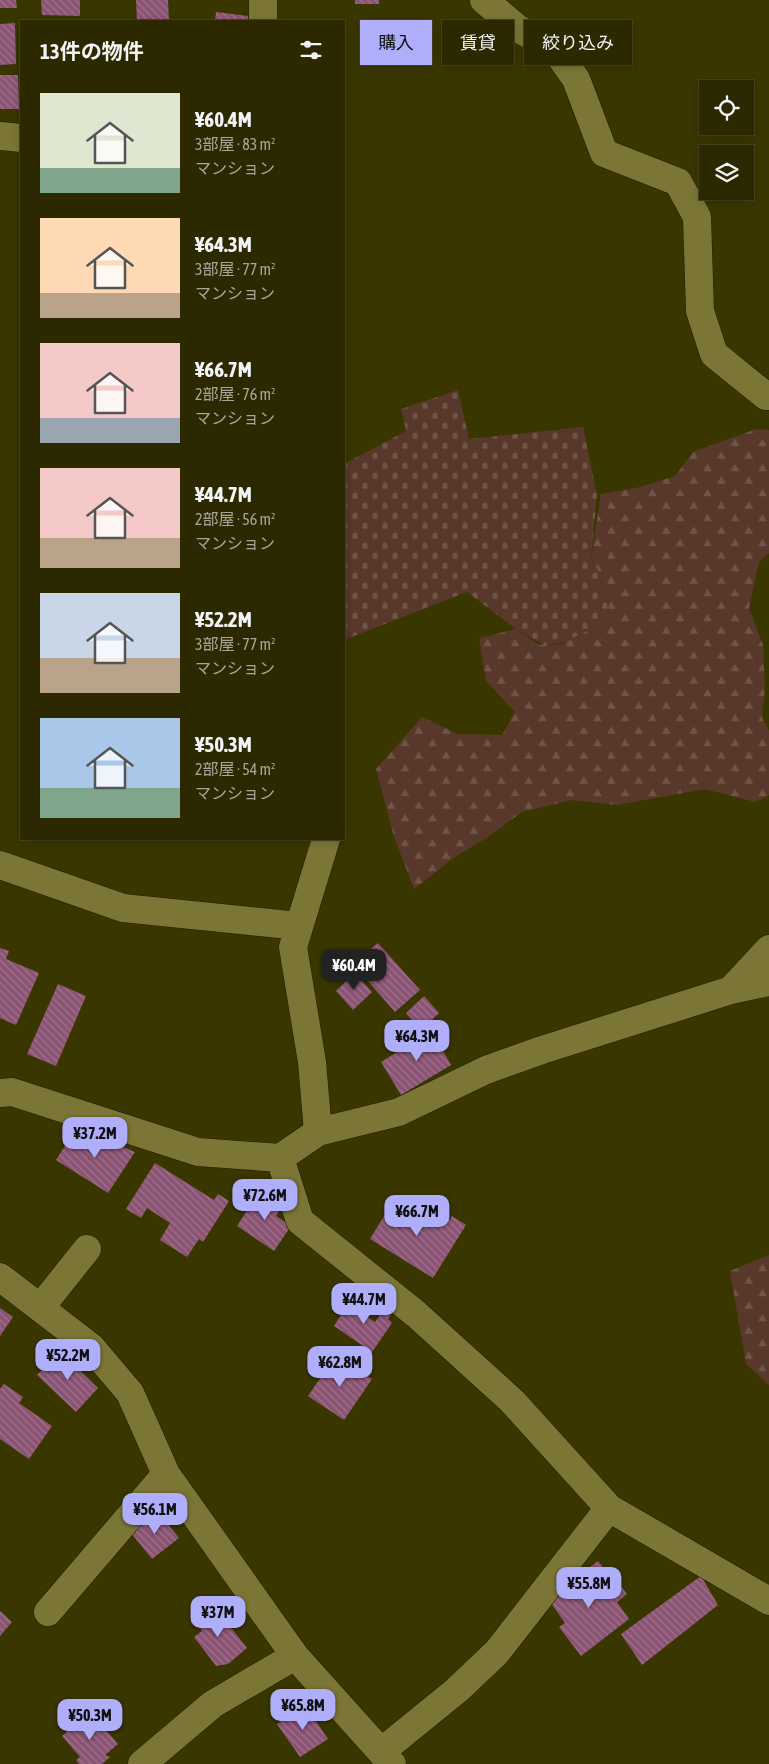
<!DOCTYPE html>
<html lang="ja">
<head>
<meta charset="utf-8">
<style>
  :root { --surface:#2c2800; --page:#34300a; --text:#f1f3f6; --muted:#a6a699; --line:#484422; --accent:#afaefa }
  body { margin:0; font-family:"Asap Condensed","Noto Sans JP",sans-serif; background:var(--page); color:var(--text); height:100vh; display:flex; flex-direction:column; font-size:19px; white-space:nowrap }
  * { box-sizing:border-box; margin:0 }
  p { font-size:16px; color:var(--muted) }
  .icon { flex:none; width:28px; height:28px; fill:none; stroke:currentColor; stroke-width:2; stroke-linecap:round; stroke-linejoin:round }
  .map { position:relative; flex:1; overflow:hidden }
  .details { position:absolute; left:20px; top:20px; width:325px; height:820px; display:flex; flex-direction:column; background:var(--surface); border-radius:0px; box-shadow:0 2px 8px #0003,0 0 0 1px var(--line) }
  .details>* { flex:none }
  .hud { position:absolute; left:360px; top:20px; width:334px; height:45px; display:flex; gap:10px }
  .fabs { position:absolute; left:699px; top:80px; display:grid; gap:10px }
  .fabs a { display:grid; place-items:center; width:55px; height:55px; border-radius:0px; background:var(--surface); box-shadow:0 2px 8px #0003,0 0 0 1px var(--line); font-size:25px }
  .price { position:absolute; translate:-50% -42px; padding:0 11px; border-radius:10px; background:var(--accent); color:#111; font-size:16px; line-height:32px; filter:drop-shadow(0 1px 2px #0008) }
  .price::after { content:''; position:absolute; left:50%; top:30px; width:15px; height:11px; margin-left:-8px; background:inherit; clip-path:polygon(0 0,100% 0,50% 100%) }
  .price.selected { background:#222; color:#fff }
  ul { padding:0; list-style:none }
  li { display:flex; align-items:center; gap:15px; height:125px; padding:0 20px }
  li span { display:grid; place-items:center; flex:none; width:140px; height:100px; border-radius:0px; color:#555 }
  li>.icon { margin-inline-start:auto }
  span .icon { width:60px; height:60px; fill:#fffc; stroke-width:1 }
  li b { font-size:21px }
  h2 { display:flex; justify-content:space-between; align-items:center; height:60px; padding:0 20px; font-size:21px }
  .pill { padding:0 18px; border-radius:0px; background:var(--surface); box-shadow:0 2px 8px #0003,0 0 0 1px var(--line); font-size:18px; line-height:45px }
  .pill.selected { background:var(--accent); color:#111 }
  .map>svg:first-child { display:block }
  .forest { fill:url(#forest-firs) }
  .cemetery { fill:url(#cemetery-stones) }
  .building { fill:url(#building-back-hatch) }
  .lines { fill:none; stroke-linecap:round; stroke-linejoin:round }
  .minor-casing { stroke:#201d00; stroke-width:29 }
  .minor { stroke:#7b7635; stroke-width:28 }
</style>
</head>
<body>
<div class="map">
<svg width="769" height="1764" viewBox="0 0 769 1764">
  <defs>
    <pattern id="forest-firs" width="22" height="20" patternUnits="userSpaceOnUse" patternTransform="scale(1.25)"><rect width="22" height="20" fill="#57382a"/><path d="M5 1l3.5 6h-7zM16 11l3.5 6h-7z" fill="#6f5447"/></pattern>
    <pattern id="cemetery-stones" width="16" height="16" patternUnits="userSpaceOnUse" patternTransform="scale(1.25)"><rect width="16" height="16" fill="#57382a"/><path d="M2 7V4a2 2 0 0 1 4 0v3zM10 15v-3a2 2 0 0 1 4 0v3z" fill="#6f5447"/></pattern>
    <pattern id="building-back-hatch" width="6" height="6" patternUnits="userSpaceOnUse" patternTransform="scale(1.25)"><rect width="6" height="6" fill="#8b5374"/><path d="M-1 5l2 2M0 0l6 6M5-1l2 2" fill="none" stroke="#a0738c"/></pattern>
  </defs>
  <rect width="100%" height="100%" fill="#3a3600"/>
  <path class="forest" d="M756,429L769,430V553L759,562L749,608L763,645L765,688L762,717L769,731V795L755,802L705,789L617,805L572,800L522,812L488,837L455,857L414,889L394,837L376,769L422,717L458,734L502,735L515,712L486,681L479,638L516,629L539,645L562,644L611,618L599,573L591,558L601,494L640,487L675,476L693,452Z
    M769,1255V1385L746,1364L730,1271Z"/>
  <path class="cemetery" d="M458,390L469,439L583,427L597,495L591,558L599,573L611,618L566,642L544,645L516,629L467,592L344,640V464L406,431L401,409Z"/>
  <path class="building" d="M0,0H16L17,8H0Z
    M41,0H80V16L42,15Z
    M136,0H168L169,21H137Z
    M355,0H379V4H355Z
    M216,12L248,16V21H215Z
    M15,23L16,64L0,65V24Z
    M0,75H18L19,109H0Z
    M378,943L420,990L395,1012L353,964Z
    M0,948L9,951L6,959L39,973L16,1025L0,1018Z
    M355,973L372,992L353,1010L336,991Z
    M58,984L86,996L56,1066L27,1054Z
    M424,996L439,1013L421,1030L406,1013Z
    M436,1028L447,1046L442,1049L451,1065L401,1095L381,1062Z
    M77,1127L135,1152L108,1193L56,1160Z
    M155,1163L214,1200L218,1194L229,1201L203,1242L199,1239L187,1257L160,1240L170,1223L147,1208L141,1218L126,1209Z
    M261,1189L283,1205L276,1216L291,1226L274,1251L237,1226Z
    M395,1198L437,1224L440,1219L447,1223L452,1216L466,1225L433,1278L370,1239Z
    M360,1291L392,1313L388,1319L392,1323L372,1352L334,1326L348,1304L375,1322L382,1312L359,1296Z
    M0,1308L13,1317L0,1336Z
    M60,1351L98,1388L76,1412L37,1375Z
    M336,1355L372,1379L344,1420L308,1396Z
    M4,1384L23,1397L19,1403L52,1426L29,1459L0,1439V1389Z
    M158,1512L179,1538L152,1559L131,1533Z
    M598,1561L610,1576L596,1587L603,1597L619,1584L627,1594L617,1602L629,1619L581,1656L559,1627L565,1623L548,1599Z
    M701,1576L718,1605L642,1665L621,1634Z
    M214,1606L247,1648L228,1664L216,1666L194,1637L202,1631L195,1622Z
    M0,1611L12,1622L0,1636Z
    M305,1705L328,1739L300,1757L277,1724Z
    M90,1712L118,1744L105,1755L110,1757L102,1764H79L76,1760L80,1757L62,1736Z"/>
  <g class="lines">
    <g class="minor-casing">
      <path id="minor" d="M484,0L517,28L554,48L576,79L604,153L678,182L697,217L700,311L714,354L766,396H769
        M263,21V0
        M0,136L21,138
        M0,865L123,908L299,926
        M731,990L769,982
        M0,1093L12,1092L198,1152L280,1158L318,1132L399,1112L486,1070L542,1050L731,990L769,949
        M318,1132L312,1062L293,947L326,839
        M280,1158L300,1221L416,1314L512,1401L609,1508L769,1601
        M0,1277L91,1347L130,1393L166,1474L295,1656L392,1764
        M40,1308L87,1249
        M48,1612L166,1474
        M382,1751L457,1690L497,1652L609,1508
        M142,1764L213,1704L295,1656"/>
    </g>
    <use href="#minor" class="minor"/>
  </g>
</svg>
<div class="fabs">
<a><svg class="icon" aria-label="locate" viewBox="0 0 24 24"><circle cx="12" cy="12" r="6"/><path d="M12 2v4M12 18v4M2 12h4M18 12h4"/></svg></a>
<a><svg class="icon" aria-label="layers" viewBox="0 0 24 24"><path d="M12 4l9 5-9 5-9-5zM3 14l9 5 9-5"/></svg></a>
</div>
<b class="price selected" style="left:354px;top:991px">¥60.4M</b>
<b class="price" style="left:417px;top:1062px">¥64.3M</b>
<b class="price" style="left:95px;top:1159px">¥37.2M</b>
<b class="price" style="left:265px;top:1221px">¥72.6M</b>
<b class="price" style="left:417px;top:1237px">¥66.7M</b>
<b class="price" style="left:364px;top:1325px">¥44.7M</b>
<b class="price" style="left:68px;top:1381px">¥52.2M</b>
<b class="price" style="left:340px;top:1388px">¥62.8M</b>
<b class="price" style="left:155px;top:1535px">¥56.1M</b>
<b class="price" style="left:589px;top:1609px">¥55.8M</b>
<b class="price" style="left:218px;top:1638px">¥37M</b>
<b class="price" style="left:303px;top:1731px">¥65.8M</b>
<b class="price" style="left:90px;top:1741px">¥50.3M</b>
<div class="hud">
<a class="pill selected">購入</a>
<a class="pill">賃貸</a>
<a class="pill">絞り込み</a>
</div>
<section class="details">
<h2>13件の物件<svg class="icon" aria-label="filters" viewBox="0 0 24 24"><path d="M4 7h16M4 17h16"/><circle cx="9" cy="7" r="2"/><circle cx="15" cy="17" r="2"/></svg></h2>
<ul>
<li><span style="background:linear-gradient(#dfe7d0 75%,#7fa58c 0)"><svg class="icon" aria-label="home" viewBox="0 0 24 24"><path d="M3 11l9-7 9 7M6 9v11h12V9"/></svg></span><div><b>¥60.4M</b><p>3部屋 · 83 m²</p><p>マンション</p></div></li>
<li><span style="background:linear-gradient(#ffd9b3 75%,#b9a48a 0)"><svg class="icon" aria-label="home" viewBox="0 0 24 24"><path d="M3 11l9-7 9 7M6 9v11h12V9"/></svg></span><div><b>¥64.3M</b><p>3部屋 · 77 m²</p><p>マンション</p></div></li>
<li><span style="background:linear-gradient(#f6c9c9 75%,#9aa5b1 0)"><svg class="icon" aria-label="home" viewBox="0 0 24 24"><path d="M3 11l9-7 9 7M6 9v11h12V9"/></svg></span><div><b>¥66.7M</b><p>2部屋 · 76 m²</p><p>マンション</p></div></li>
<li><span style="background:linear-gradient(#f6c9c9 70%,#b9a48a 0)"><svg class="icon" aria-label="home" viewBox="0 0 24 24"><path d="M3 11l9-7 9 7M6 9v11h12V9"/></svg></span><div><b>¥44.7M</b><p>2部屋 · 56 m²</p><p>マンション</p></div></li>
<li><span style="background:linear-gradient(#c9d6e8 65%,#b9a48a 0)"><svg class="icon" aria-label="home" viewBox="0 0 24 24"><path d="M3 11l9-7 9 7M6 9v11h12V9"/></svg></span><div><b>¥52.2M</b><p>3部屋 · 77 m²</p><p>マンション</p></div></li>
<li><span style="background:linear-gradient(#a9c7e8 70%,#7fa58c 0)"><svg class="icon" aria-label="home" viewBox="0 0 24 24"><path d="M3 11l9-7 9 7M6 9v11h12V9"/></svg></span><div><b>¥50.3M</b><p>2部屋 · 54 m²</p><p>マンション</p></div></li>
</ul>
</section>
</div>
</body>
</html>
